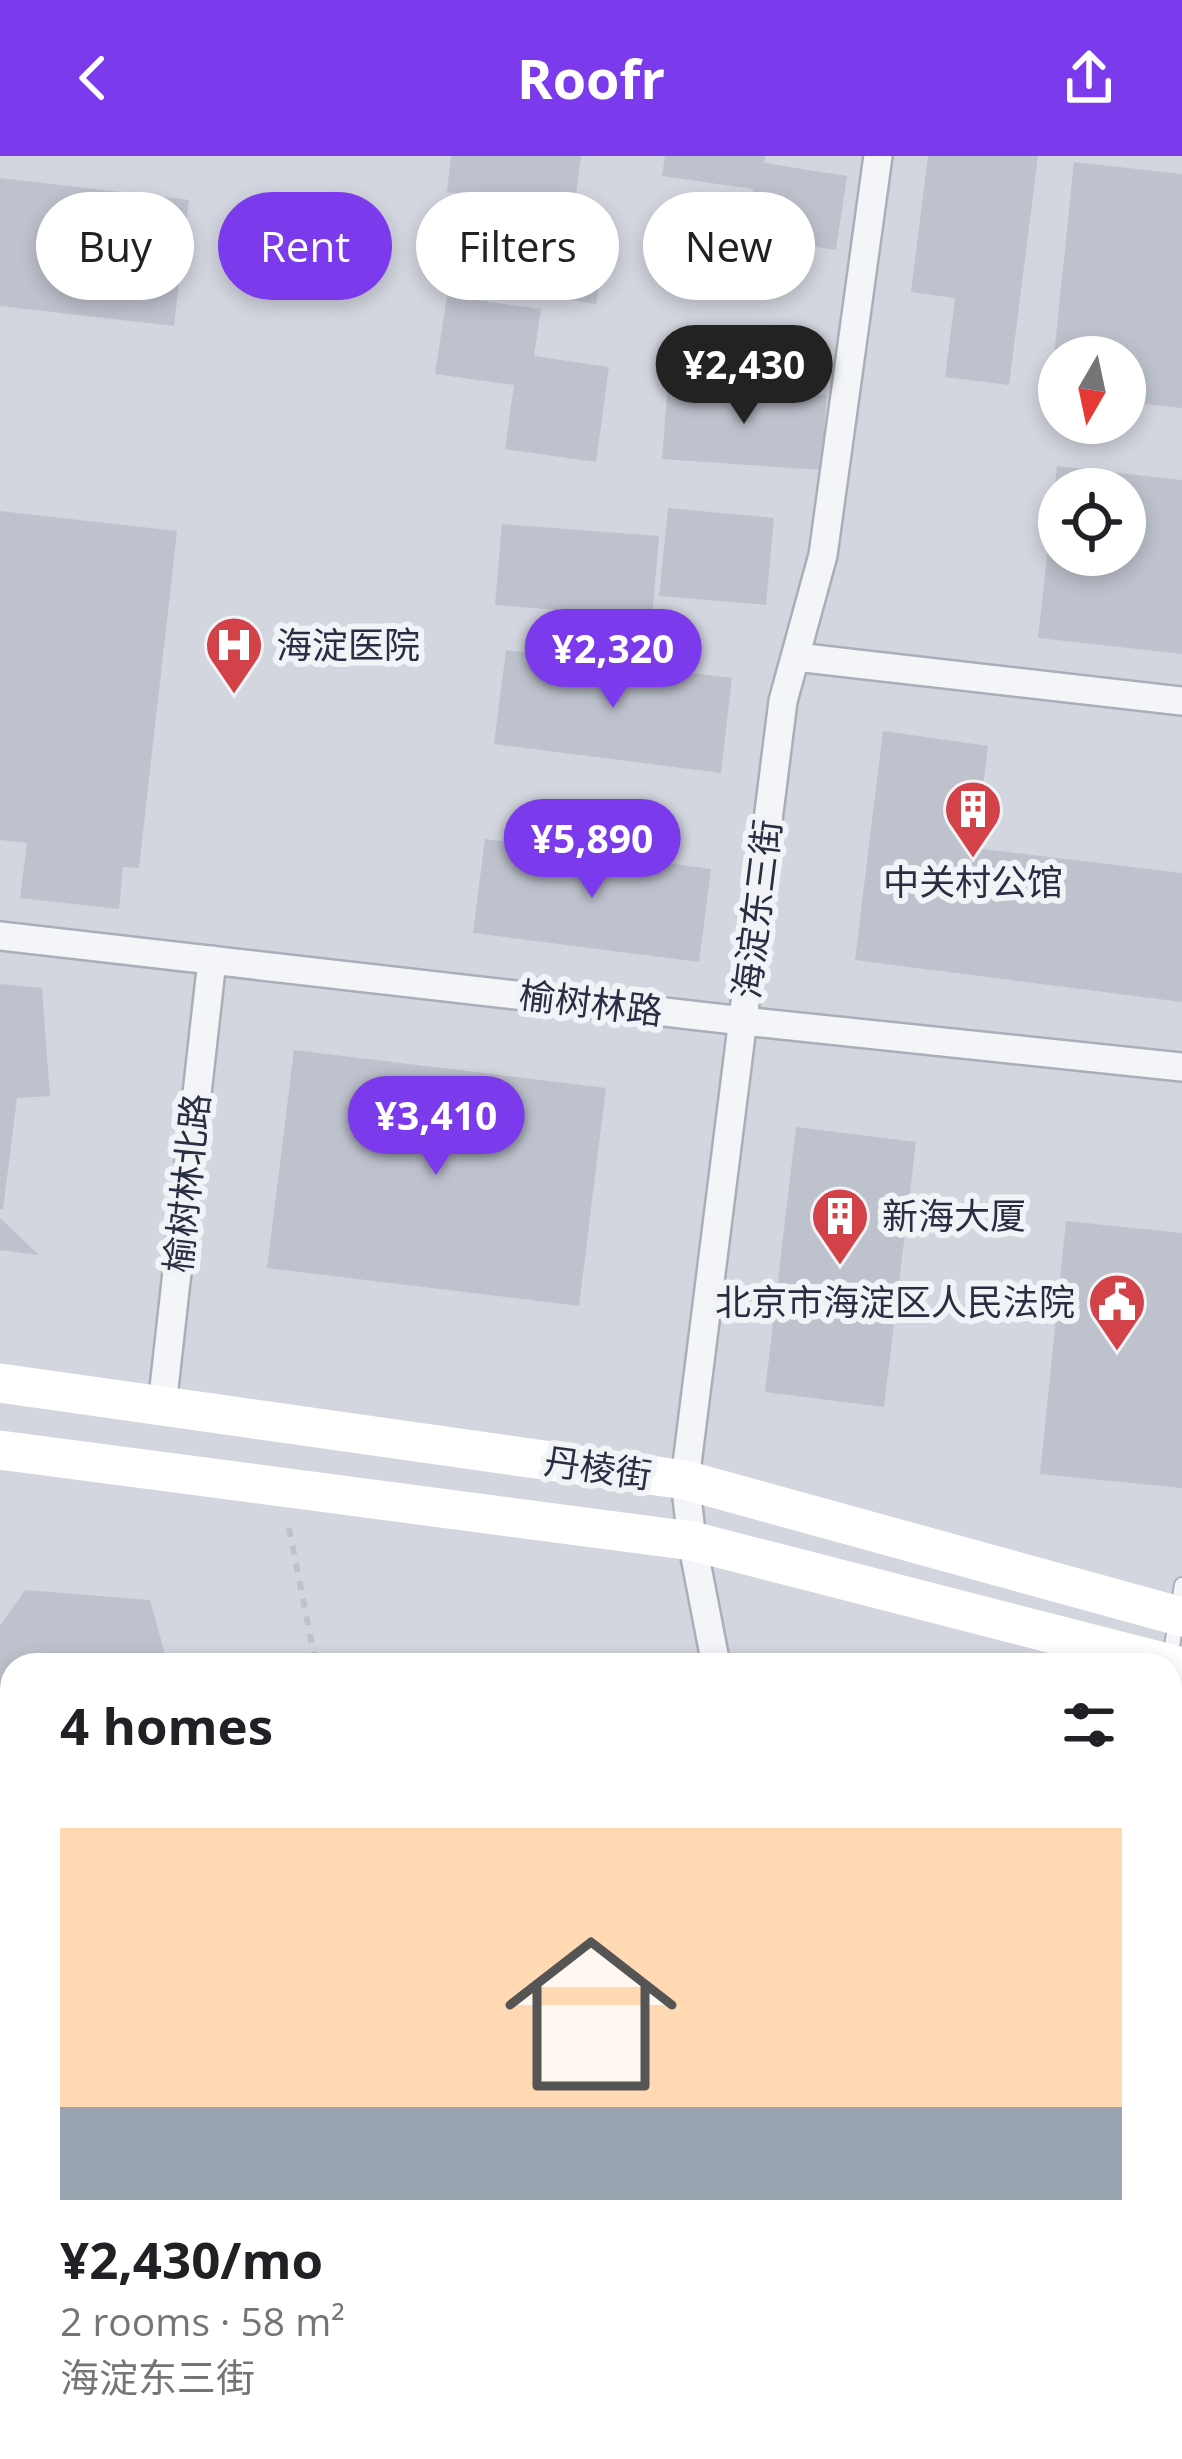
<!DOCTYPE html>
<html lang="en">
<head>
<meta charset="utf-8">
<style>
  :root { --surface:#fff; --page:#f2f2f2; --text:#202124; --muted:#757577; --line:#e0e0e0; --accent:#7c3aed }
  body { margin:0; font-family:"Open Sans","Noto Sans SC",sans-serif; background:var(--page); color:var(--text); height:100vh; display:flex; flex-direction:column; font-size:45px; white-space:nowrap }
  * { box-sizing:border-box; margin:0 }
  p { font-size:39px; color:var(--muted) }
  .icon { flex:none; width:66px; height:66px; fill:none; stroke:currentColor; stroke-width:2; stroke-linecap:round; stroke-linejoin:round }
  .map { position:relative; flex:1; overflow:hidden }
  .details { position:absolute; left:0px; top:1497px; width:1182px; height:807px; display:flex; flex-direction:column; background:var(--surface); border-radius:36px 36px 0 0; box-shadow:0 6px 18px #0003 }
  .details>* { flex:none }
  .guide { position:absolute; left:36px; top:36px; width:1110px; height:108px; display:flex; gap:24px }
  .needle { width:78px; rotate:189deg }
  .buttons { position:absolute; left:1038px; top:180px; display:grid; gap:24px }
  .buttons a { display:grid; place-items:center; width:108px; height:108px; border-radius:50%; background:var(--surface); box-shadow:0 6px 18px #0003; font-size:60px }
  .price { position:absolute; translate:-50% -102px; padding:0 27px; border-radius:42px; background:var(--accent); color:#fff; font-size:39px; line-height:78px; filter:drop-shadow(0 3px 6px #0008) }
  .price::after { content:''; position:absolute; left:50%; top:72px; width:36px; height:27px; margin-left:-18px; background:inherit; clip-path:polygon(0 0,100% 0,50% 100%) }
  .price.on { background:#222; color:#fff }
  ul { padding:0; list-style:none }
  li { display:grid; align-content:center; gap:24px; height:636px; padding:0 60px }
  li+li { border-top:3px solid var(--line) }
  li span { display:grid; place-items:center; height:372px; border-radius:0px; color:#555 }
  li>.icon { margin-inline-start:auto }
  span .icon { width:216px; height:216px; fill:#fffc; stroke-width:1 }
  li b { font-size:51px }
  h2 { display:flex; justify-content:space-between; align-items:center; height:144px; padding:0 60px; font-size:51px }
  .chip { padding:0 42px; border-radius:54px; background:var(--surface); box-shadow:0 6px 18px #0003; font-size:42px; line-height:108px }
  .chip.on { background:var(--accent); color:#fff }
  header { display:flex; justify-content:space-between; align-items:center; height:156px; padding:0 60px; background:var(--accent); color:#fff; font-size:54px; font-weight:700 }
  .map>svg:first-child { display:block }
  .built { fill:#d3d6df; fill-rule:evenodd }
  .building { fill:#bec2cd; fill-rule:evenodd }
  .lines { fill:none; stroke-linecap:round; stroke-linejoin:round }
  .tertiary-tunnel { stroke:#bcc0c8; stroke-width:33; stroke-dasharray:33 16; stroke-linecap:butt }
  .service-casing { stroke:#aaaeb8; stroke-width:18 }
  .pedestrian-casing { stroke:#aaaeb8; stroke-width:26 }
  .minor-casing { stroke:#aaaeb8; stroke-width:32 }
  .path { stroke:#bfc2c9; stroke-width:6; stroke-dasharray:9 9; stroke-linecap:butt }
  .service { stroke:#f4f5f8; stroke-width:14 }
  .pedestrian { stroke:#f4f5f8; stroke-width:21 }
  .minor { stroke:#f4f5f8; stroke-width:27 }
  .secondary { stroke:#fff; stroke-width:39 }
  .labels { text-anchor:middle; stroke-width:12; stroke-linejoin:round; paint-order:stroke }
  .poi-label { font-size:36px; fill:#292f42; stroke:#f1f3f7; text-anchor:start }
  .street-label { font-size:36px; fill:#292f42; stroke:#f1f3f7 }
</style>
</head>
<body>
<header><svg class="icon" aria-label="back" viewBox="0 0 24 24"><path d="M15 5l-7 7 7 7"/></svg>Roofr<svg class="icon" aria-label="share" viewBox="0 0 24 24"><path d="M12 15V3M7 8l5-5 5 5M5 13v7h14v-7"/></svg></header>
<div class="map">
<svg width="1182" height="2303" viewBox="0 0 1182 2303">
  <rect width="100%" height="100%" fill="#e1e4ea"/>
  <path class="built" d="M0,0H1182V2303H0ZM1059,201H1125V267H1059ZM1059,333H1125V399H1059ZM12,1509H1170V2292H12Z"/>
  <path class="building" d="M451,0H581L574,53L447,36Z
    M665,0H765L764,7L847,20L836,94L746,80L753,33L662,20Z
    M928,0H1038L1009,229L945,221L955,142L911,136Z
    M1074,6L1182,18V252L1125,246V201H1059V239L1050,238Z
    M0,22L189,44L174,170L0,150Z
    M493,91L603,106L596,148L487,132Z
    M447,140L541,153L534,200L609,211L596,306L505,293L514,229L435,218Z
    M668,227L827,239L821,314L662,303Z
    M1057,310L1182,324V498L1038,482ZM1059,333H1125V399H1059Z
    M668,352L774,362L766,449L659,440Z
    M0,355L177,375L139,712L123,711L119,753L20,742L27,687L0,684Z
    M502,368L659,380L652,462L495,449Z
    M506,494L732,522L721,617L494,588Z
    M883,575L988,590L975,692L1182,717V846L855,804Z
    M485,683L711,713L699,806L473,777Z
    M0,828L42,832L50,940L17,942L3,1053H0Z
    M294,894L606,932L579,1150L267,1112Z
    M796,971L916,986L884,1251L765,1236Z
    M0,1062L39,1099L0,1094Z
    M1066,1065L1182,1077V1332L1040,1318Z
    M25,1434L150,1444L168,1509H12V1844L0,1836V1470Z
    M1170,1857L1182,1859V2196L1170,2194Z
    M564,2292H771L773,2303H566Z"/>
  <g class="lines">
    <path class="tertiary-tunnel" d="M853,2292V2303"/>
    <g class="service-casing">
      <path id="service" d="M1170,1502L1182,1429"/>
    </g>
    <g class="pedestrian-casing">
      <path id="pedestrian" d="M0,1896L12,1905
        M450,2292L456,2303"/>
    </g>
    <g class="minor-casing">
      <path id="minor" d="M796,501L1182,545
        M0,780L743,865L1182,911
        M162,1250L212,804
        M716,1509L692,1385L685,1324L783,545L823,399L878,0
        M868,2292L870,2303"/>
    </g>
    <path class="path" d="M289,1372L316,1509
      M0,2302L12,2292"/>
    <use href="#service" class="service"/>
    <use href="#pedestrian" class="pedestrian"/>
    <use href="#minor" class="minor"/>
    <path class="secondary" d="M0,1227L685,1324L1182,1461
      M0,1294L692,1385L1182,1511"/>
  </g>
  <defs>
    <g id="hospital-pin" transform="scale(3)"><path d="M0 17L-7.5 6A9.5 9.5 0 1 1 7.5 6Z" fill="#d34249" stroke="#f1f3f7"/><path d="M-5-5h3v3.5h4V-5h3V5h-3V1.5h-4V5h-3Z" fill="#fff"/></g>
    <g id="building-pin" transform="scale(3)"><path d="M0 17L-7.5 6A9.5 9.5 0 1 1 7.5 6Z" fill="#d34249" stroke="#f1f3f7"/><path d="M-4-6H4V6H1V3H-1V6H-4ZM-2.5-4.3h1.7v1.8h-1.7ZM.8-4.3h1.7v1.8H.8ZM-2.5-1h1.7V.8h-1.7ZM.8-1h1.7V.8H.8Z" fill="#fff"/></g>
    <g id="civic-pin" transform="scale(3)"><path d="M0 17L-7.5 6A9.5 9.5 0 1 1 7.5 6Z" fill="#d34249" stroke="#f1f3f7"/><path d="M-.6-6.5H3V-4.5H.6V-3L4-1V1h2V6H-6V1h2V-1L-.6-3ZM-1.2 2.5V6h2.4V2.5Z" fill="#fff"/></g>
  </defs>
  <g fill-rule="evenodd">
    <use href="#hospital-pin" x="234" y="489"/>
    <use href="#building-pin" x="973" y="653"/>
    <use href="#building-pin" x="840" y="1060"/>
    <use href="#civic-pin" x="1117" y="1146"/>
  </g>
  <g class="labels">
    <g class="poi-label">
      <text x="276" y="502">海淀医院</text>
      <text x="973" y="739" text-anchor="middle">中关村公馆</text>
      <text x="882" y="1073">新海大厦</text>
      <text x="1075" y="1159" text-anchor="end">北京市海淀区人民法院</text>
    </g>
    <g class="street-label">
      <text transform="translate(757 753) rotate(-83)" y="13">海淀东三街</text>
      <text transform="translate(591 847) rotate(7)" y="13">榆树林路</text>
      <text transform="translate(187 1027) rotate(-84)" y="13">榆树林北路</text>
      <text transform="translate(598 1312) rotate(8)" y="13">丹棱街</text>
    </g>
  </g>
</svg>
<div class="buttons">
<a><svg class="needle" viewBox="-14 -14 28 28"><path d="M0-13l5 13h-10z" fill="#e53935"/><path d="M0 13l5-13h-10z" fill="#757577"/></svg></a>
<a><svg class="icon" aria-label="locate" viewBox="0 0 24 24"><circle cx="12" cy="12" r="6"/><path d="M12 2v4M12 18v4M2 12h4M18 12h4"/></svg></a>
</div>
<b class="price on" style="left:744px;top:271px">¥2,430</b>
<b class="price" style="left:613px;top:555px">¥2,320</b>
<b class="price" style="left:592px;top:745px">¥5,890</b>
<b class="price" style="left:436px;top:1022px">¥3,410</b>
<div class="guide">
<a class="chip">Buy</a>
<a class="chip on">Rent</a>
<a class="chip">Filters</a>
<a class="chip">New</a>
</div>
<section class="details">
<h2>4 homes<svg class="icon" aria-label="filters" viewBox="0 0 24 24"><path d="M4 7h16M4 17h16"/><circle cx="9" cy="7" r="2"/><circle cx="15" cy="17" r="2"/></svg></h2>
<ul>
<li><span style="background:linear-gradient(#ffd9b3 75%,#9aa5b1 0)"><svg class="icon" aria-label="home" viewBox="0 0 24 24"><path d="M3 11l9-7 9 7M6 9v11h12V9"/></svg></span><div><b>¥2,430/mo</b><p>2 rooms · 58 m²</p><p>海淀东三街</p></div></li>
</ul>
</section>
</div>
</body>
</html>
